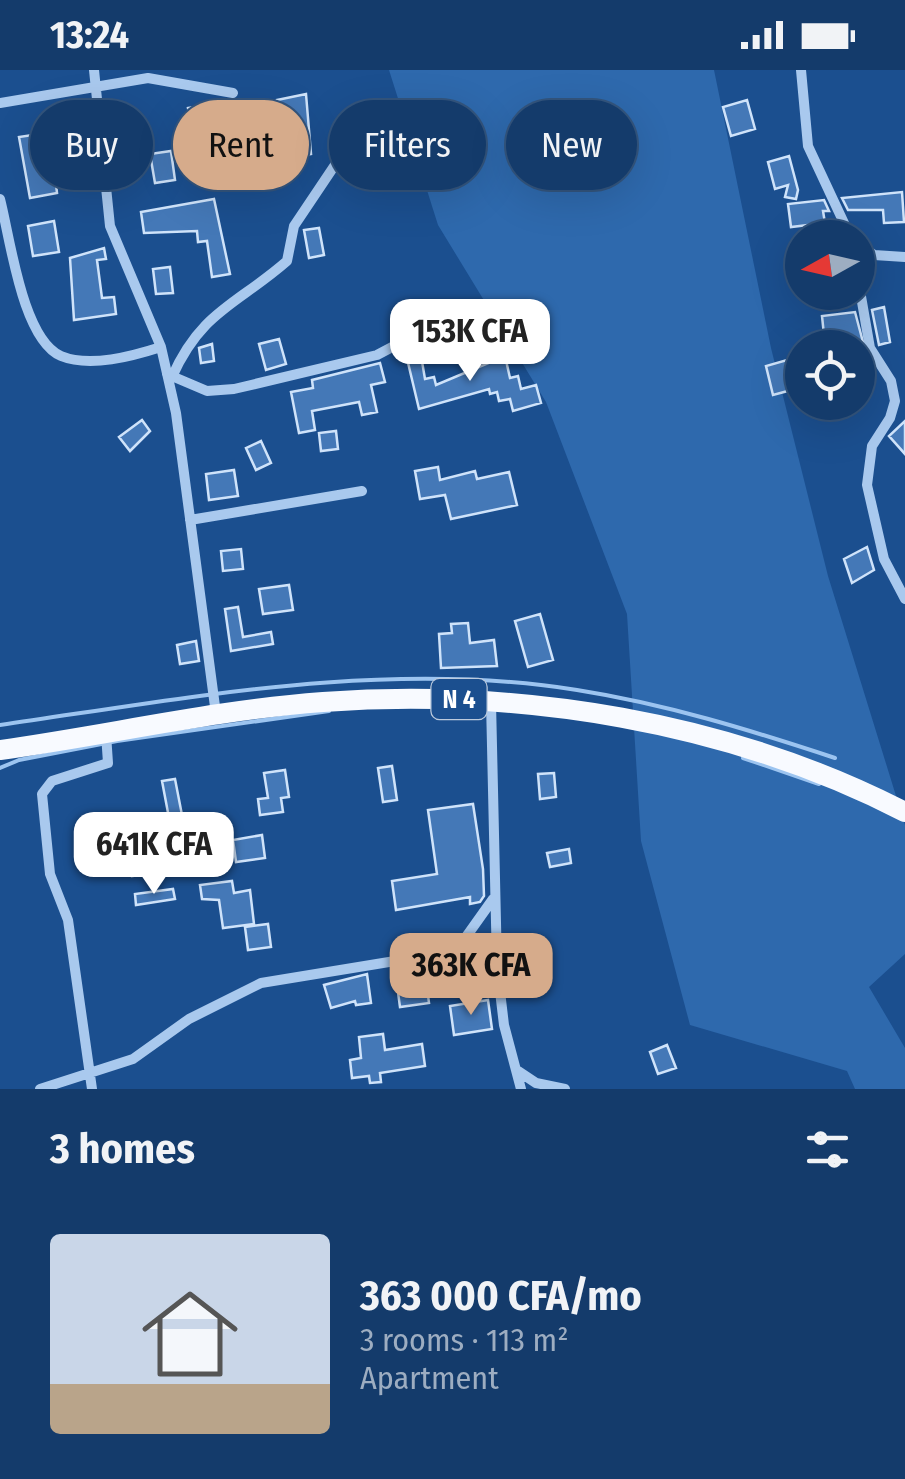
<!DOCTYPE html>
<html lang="en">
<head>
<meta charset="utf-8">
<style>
  :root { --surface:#143b6b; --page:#1d4271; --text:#f1f3f6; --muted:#9dadc1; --line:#33557e; --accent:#d6ab8b }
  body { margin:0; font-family:"Fira Sans Condensed",sans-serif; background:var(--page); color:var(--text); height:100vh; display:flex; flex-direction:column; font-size:38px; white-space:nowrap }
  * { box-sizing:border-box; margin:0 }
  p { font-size:32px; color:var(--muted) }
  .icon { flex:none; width:55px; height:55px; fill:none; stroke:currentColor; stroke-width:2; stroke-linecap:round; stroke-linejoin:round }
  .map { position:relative; height:1019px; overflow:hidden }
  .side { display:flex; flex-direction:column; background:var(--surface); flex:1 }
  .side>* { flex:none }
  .guide { position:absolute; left:30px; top:30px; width:845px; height:90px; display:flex; gap:20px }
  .needle { width:65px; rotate:262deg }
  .buttons { position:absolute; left:785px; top:150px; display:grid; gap:20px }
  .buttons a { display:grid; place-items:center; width:90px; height:90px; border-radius:50%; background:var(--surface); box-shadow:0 10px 40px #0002,0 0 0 2px var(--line); font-size:50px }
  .price { position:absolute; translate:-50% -85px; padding:0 22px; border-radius:20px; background:#fff; color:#222; font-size:32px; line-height:65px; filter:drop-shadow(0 2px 5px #0008) }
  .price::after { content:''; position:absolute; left:50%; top:60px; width:30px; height:22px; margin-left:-15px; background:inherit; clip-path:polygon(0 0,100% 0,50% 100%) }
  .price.selected { background:var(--accent); color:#111 }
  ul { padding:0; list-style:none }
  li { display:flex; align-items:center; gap:30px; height:250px; padding:0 50px }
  li span { display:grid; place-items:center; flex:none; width:280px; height:200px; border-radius:10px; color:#555 }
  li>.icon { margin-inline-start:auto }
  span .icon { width:120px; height:120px; fill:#fffc; stroke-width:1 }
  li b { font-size:42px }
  h2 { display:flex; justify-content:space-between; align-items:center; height:120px; padding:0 50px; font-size:42px }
  .chip { padding:0 35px; border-radius:45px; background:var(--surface); box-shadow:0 10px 40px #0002,0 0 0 2px var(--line); font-size:35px; line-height:90px }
  .chip.selected { background:var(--accent); color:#111 }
  .status { display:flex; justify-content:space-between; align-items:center; height:70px; padding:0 50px; background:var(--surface); direction:ltr }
  .status svg { height:28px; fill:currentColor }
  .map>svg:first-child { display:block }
  .green { fill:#2e69ad }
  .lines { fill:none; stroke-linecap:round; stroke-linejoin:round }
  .stream { stroke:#9cc4f0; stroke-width:4 }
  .building { fill:#4478b7; stroke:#cfe3fa; stroke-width:2.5 }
  .minor { stroke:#a9c9ee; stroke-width:10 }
  .trunk { stroke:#f8faff; stroke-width:20 }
  .labels { text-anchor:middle; stroke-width:9; stroke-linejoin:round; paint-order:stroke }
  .shield { fill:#1b4f8f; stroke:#bbcadd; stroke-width:2.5 }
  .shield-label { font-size:25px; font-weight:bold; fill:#fff }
</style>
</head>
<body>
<div class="status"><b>13:24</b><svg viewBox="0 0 49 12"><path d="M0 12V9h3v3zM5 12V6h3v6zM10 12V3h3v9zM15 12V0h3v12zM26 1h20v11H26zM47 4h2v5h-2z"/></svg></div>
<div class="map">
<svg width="905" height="1019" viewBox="0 0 905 1019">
  <rect width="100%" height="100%" fill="#1b4f8f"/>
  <path class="green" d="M389,0H714L771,278L828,506L905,755V884L869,917L905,978V1019H855L847,1001L690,955L641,771L627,544L546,332L438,155Z"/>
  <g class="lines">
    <path class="stream" d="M0,655C189,628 386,589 577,620C666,634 750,660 835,688
      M743,688L819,714
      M0,698L19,690L117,671L329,641"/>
  </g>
  <path class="building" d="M306,24L311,84L286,89L277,30Z
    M747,30L755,59L731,66L723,37Z
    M207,35L212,70L193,73L188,38Z
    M86,44L89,67L83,68L90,108L56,114L57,123L30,128L19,67L53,62L51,50Z
    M171,81L175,110L155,113L150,84Z
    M789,86L798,120L796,129L785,127L788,115L775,119L768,92Z
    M902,122L904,152L884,153L883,140H848L842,128Z
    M214,129L230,204L212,207L207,171L198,172L197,161L144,163L141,142Z
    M824,130L829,141H823L825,153L791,157L788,134Z
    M54,151L59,182L33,186L28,156Z
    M319,158L324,185L309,188L304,160Z
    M104,178L106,189L97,190L102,228L114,227L116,244L74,250L70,188Z
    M170,197L173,223L156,224L153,199Z
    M884,237L890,272L879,275L872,240Z
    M855,242L868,291L858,294V272L825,275L822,246Z
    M462,250L464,258L478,256L481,274L443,282L441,271L424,275L423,270Z
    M279,269L286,294L266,300L259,274Z
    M212,274L214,291L201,293L199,278Z
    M419,274L425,309L434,307L436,315L505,286L510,308L518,306L521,319L536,315L541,333L513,341L510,329L499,331L497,322L490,324L489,319L419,339L405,280Z
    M787,290L795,319L773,325L766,296Z
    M380,293L385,312L371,315L377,342L362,345L359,332L312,341L315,360L299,363L291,322L313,318L312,310Z
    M142,350L150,361L130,381L119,367Z
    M905,351V384L889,366Z
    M336,361L338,379L321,381L319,363Z
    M261,371L271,393L256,400L246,378Z
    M438,397L440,410L475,401L477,409L509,402L517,435L451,449L445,425L420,429L415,401Z
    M234,400L238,426L209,430L206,404Z
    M867,477L874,500L852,513L844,489Z
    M241,479L243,499L223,501L221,481Z
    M289,515L293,540L263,544L259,519Z
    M238,537L243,567L271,562L273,574L231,581L225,539Z
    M540,544L553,590L528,597L515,551Z
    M468,553L470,573L494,570L497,596L441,598L439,564L452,563L451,554Z
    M196,571L199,591L180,594L177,575Z
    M392,696L397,730L383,732L378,698Z
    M285,700L289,727L281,728L283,742L260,745L258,729L268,728L264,703Z
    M554,703L556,727L540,729L538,704Z
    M175,709L182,745L169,748L162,711Z
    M473,734L483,799L484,826L480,832L470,834V827L396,840L392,811L437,804L428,740Z
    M140,754L147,804L132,806L129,787L116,789L112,758Z
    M262,765L265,788L236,792L233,770Z
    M569,779L571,793L550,797L547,783Z
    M232,811L234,823L250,820L254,854L223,858L219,830L202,829L200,815Z
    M173,819L175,829L136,835L135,824Z
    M268,854L271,877L248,880L245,857Z
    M424,895L429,933L400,937L395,900Z
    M367,904L371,933L356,935L355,931L331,938L324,915Z
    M488,930L492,959L454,965L450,936Z
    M383,964L385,980L422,974L425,996L380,1003L381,1012L370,1013L369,1006L352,1008L350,990L361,988L359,967Z
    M667,975L676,998L658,1004L650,982Z"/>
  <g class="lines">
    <path class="minor" d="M94,0L110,156L161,277L176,343L216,644
      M801,0L808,76L851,168
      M0,33L148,8L233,23
      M0,129C10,167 22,269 61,286C90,298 133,286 161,277
      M858,173L874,185L905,187
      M858,209L870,278L891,311L895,331L890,348L872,376L867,415L884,489L905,529
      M167,304L207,321L234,319L377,285L468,237
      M172,307C201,241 238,234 287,191L294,156L345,80
      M190,450L362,421
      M491,632L497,896L504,955L521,1019
      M518,1001L536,1013L565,1019
      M40,1019L133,989L189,949L261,913L456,881L493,829
      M92,1019L68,850L50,804L42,724L52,711L108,693L106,664"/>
    <path class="trunk" d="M0,680C108,665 214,640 323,632C520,618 728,651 905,742"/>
  </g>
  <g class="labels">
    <rect class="shield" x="431.5" y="609" width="55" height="40" rx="8"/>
    <g class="shield-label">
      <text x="459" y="638">N 4</text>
    </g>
  </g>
</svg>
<div class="buttons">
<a><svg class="needle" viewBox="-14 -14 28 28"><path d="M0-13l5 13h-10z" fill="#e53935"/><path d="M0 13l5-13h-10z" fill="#9dadc1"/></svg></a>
<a><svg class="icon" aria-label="locate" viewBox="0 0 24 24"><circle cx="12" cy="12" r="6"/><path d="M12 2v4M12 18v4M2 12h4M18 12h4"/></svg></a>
</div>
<b class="price" style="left:470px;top:314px">153K CFA</b>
<b class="price" style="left:154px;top:827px">641K CFA</b>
<b class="price selected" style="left:471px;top:948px">363K CFA</b>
<div class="guide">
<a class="chip">Buy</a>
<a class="chip selected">Rent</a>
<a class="chip">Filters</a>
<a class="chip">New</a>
</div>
</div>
<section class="side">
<h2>3 homes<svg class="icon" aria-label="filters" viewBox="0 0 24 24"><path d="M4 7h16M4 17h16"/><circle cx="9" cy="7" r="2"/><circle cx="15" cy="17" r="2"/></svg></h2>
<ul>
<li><span style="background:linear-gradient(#c9d6e8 75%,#b9a48a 0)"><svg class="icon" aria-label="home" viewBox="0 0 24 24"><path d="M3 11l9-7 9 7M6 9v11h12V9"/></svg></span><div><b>363 000 CFA/mo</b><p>3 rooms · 113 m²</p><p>Apartment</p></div></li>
</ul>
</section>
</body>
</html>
